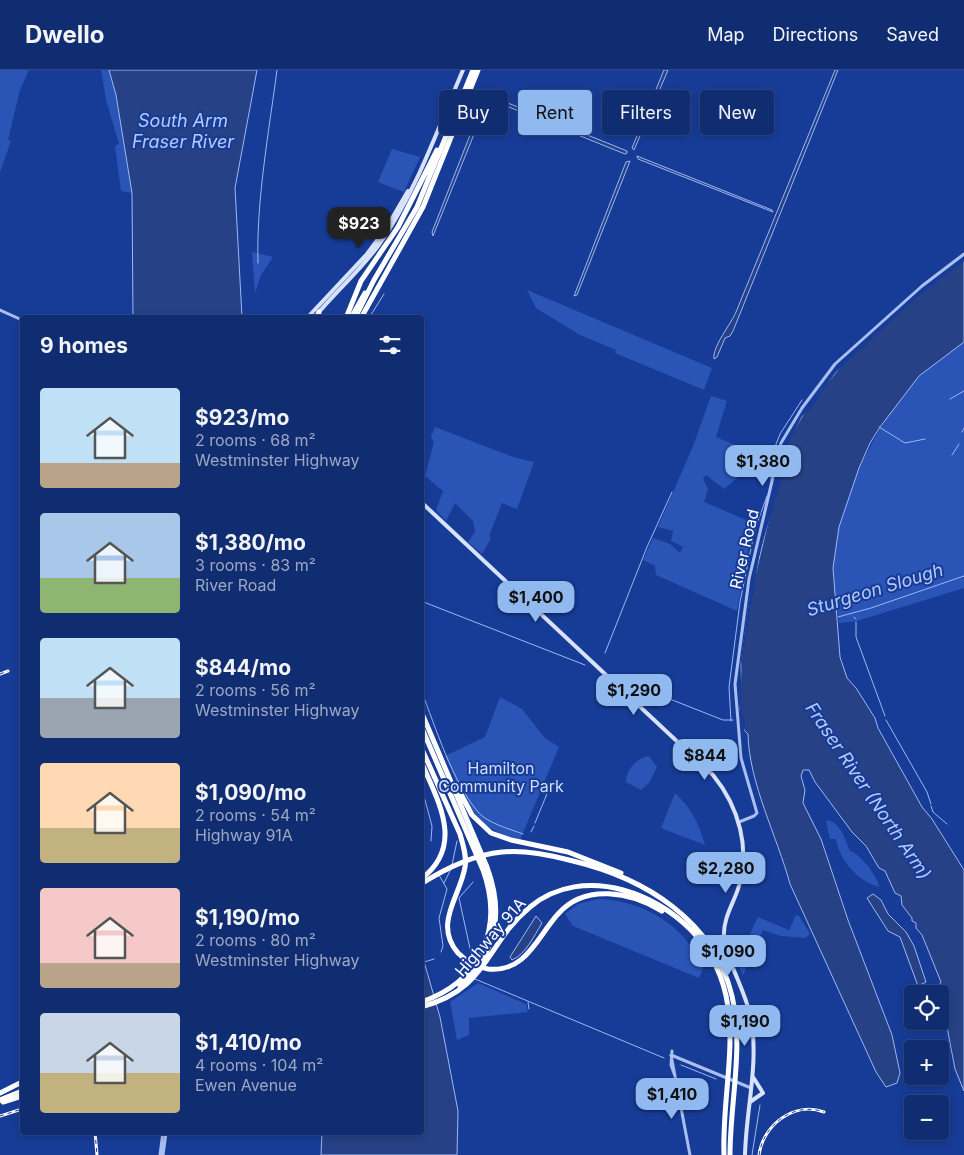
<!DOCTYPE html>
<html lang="en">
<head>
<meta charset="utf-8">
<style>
  :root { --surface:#112d71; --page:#1e3979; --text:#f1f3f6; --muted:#9ca8c3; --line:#304984; --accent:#90b9f0 }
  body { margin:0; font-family:Inter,sans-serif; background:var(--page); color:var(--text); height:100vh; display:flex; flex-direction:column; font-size:19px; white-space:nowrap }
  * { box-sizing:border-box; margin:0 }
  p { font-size:16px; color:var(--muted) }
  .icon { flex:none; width:28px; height:28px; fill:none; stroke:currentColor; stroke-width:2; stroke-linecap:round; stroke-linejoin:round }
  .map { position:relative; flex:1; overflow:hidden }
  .sheet { position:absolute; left:20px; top:245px; width:404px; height:820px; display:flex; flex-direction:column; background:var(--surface); border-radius:5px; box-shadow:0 2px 8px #0003,0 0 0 1px var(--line) }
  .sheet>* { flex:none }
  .banner { position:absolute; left:439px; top:20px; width:450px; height:45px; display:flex; gap:10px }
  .controls { position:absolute; left:904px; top:915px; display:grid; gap:10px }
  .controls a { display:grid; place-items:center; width:45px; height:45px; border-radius:5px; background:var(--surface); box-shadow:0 2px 8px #0003,0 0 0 1px var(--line); font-size:25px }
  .price { position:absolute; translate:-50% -42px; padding:0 11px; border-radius:10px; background:var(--accent); color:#111; font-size:16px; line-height:32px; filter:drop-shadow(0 1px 2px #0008) }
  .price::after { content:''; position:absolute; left:50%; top:30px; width:15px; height:11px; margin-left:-8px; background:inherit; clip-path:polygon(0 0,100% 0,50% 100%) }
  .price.active { background:#222; color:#fff }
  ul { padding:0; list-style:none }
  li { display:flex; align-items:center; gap:15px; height:125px; padding:0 20px }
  li span { display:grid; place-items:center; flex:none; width:140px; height:100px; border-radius:5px; color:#555 }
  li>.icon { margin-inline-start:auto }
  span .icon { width:60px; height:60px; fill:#fffc; stroke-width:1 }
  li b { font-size:21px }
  h2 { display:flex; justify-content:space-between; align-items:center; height:60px; padding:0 20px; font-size:21px }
  .pill { padding:0 18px; border-radius:5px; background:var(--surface); box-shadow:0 2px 8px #0003,0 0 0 1px var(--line); font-size:18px; line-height:45px }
  .pill.active { background:var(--accent); color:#111 }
  header { display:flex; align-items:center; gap:30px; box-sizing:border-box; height:70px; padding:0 25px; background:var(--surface); border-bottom:1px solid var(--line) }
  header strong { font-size:24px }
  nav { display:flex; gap:28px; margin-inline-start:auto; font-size:18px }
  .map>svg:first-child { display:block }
  .green { fill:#2a54b6 }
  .water { fill:#264186; stroke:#9cb8f4 }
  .pier { fill:#173c97 }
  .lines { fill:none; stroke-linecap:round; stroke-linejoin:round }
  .stream { stroke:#9cb8f4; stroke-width:1 }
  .tertiary { stroke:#aabff1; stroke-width:3 }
  .secondary { stroke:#d8e2fc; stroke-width:4 }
  .motorway { stroke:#fff; stroke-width:5 }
  .rail-casing { stroke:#fff; stroke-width:3 }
  .rail { stroke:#173c97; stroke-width:1; stroke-dasharray:4; stroke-linecap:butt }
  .labels { text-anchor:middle; stroke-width:4; stroke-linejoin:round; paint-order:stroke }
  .street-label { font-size:16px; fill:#fff; stroke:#173c97 }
  .park-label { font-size:16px; fill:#d1defc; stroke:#173c97 }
  .water-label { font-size:18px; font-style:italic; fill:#b6caf8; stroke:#173c97 }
</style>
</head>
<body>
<header>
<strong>Dwello</strong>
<nav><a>Map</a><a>Directions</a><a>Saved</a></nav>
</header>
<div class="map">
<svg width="964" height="1085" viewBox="0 0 964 1085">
  <rect width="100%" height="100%" fill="#173c97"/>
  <path class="green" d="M0,0H29L20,20L8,70L11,71L0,102Z
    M101,0H126L141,247H133L132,123L121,121L115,76L119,74L106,30Z
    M392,79L420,87L404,122L378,112Z
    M252,182L273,187L261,205L255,223Z
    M527,220L712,298L704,320L615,283L616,280L580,265L536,238Z
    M964,272V518L857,551L839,553C838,537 832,518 833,499C835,435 876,352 919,307C932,293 949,284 964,272Z
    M711,326L727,331L716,367L752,382L747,408L742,404L724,419L706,405L703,409L708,419L704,432L753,453L737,541L656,505L655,496L643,490L653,468L670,474L680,483L683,477L671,471L673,461L658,457L693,376Z
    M435,357L513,387L534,392L517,439L502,433L489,466L491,468L482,484L468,472L475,462L473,451L455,433L446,451L436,440L443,421L425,406L434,372L431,367Z
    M500,627L522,639L545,668L559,677L520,770C471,758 464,728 445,686L485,667Z
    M649,686L657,697L649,713L641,720L626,712C626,700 636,688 649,686Z
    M675,723C691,738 699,753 705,775L661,758Z
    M828,750C842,754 845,770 850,781C859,782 879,808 879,817C859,812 839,790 836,769H830L826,752Z
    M598,829C643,830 683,855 704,896L699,908L573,856L565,844L578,834Z
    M796,845L800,847L810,864L805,868L781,866L763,860L743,905L737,892L758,847L789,860Z
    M478,913L526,934L528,942L469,948V965L457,970L450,932Z"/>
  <path class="water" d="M109,0H257L235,118L242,247H133L132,123L116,25Z
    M664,0H668L634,80L632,78Z
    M835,0H838L733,261L730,266L725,268L717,287L714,289C712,277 731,254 736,242Z
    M493,27L627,81V83L625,84L494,31L491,29Z
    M486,30L487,32L433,166L432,162L483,32Z
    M637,86L772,140L773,142L638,89Z
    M630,91L577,225L574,226L626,92Z
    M964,189V272L919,306L880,357L870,373L859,398L839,457L833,498L840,587L847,608L856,618L875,648L878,658L922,737L932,749L964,800V1021L955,999L939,915L941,912L922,865L916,858V853L912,851V848L902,835L901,826L895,823L885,801L879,798L866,776L852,762L815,712L809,700H803L801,706L805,720L803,733L821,769L848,850L892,965L900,1003L897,1013L886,1017L876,1002L790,814C777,766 749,713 748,664L744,660L740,639L741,593L751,523L781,398L784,376L808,337L850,285L933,212Z
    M873,824L881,830L888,844L906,862L914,876L926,912L918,916L900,867L888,861L867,828Z
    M536,846L542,853C534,866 526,884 512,890L510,887Z
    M421,881L440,947L458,1041L457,1085H321L322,1063L421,1062Z"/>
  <path class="pier" d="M964,188V191L915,229L835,303L810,340L802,346L784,381L782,407L760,481L741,597V639L745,653L744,664L742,662L739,633L741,588L752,511L777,407L783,375L801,343L822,319L839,293L926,216Z"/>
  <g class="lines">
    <path class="stream" d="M258,193C256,132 269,61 277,0
      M369,248L384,224
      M950,329L964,321
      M879,357L905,373L925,369
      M962,362L964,358
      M952,385L959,374
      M771,410L773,382L780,364L802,330
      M421,531L585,595
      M838,547L871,538L964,506
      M854,547L856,549
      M856,552V567L885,646
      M605,583L647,477L672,422
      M614,607L723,650H733
      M421,620C436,658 452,711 478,742C487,753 510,759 523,764
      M886,650L927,722L931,734
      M731,651L729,617L740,532L755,459L767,426
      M421,715L432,756L431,771
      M931,736L933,742L947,754
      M535,753L551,714
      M531,762L534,756
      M452,795L457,771
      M439,805L447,819L439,848L443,876L441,882
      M444,813L451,799
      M471,883L459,828L473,812
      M421,893L434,889
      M475,909L664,988
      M528,932L529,939
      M681,995L716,1009
      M752,1085L760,1035"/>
    <path class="tertiary" d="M0,240L22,250
      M739,752L754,746L757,743L741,688L735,614L749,509L781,373L802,338L835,294L922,216L964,184
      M672,981L671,995L675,1006
      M671,985L690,1085
      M671,985L751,1018
      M160,1085L163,1062
      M163,1085L166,1063"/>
    <path class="secondary" d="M382,164L378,158L386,157
      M307,248L367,184L387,157L408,121
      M314,248C334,223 359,202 378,176C415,125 438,58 463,0
      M421,432L713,705C739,737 751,779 738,819C733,834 723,849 724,866C726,891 746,921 751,949C759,995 746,1039 745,1085
      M750,1032L763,1023L753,1007"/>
    <path class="motorway" d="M318,248L319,242
      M346,248L361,211L398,157L437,80
      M351,248L365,223
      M355,248L374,210L417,137L473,0
      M361,248L423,137L478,0
      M421,641L487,797C504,843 497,882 460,916
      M421,656L483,800C504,858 481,912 421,932
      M421,677L460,764C463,775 467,786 465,797C460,827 433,854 458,883C466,891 476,897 488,899C526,903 537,867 558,844C585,813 631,822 662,841
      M421,691C437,730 466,775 421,809
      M456,715L472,745L491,763L511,770L568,782L621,803
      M421,814C446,798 472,785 502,782C527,780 549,785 573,791C644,808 714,850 732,926C744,977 730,1033 730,1085
      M421,937C489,919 485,874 530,837C556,815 591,811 623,820C648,827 672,841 691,860C754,926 721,1005 724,1085
      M0,1023L22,1012
      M0,1030L22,1021
      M3,1032L22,1026
      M166,1064L167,1062"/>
    <g class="rail-casing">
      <path id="rail" d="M0,604L8,601
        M0,1046L22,1039
        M95,1062L97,1085
        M759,1085C763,1055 794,1031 824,1042"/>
    </g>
    <use href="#rail" class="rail"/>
  </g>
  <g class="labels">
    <g class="street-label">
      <text transform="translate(744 479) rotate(-77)" y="6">River Road</text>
      <text transform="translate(490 867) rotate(-49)" y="6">Highway 91A</text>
    </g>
    <g class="park-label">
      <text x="501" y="704">Hamilton<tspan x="501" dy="18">Community Park</tspan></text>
    </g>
    <g class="water-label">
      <text x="183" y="57">South Arm<tspan x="183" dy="21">Fraser River</tspan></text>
      <text transform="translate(875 520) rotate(-17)" y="6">Sturgeon Slough</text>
      <text transform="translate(868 721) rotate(56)" y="6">Fraser River (North Arm)</text>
    </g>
  </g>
</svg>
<div class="controls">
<a><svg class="icon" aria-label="locate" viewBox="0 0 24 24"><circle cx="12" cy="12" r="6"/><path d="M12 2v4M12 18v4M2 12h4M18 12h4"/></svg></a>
<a>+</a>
<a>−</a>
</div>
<b class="price active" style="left:359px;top:179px">$923</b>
<b class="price" style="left:763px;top:417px">$1,380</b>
<b class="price" style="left:536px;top:553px">$1,400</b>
<b class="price" style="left:634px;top:646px">$1,290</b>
<b class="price" style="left:705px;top:711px">$844</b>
<b class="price" style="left:726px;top:824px">$2,280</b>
<b class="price" style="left:728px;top:907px">$1,090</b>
<b class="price" style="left:745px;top:977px">$1,190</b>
<b class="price" style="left:672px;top:1050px">$1,410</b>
<div class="banner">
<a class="pill">Buy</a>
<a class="pill active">Rent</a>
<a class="pill">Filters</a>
<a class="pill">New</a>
</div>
<section class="sheet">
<h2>9 homes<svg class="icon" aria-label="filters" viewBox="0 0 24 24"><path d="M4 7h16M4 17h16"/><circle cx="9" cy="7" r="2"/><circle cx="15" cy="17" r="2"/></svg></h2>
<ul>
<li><span style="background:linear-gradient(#bfe0f5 75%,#b9a48a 0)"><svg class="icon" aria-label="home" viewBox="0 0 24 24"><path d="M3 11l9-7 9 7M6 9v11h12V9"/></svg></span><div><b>$923/mo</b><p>2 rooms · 68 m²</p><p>Westminster Highway</p></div></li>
<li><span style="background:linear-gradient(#a9c7e8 65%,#8fb573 0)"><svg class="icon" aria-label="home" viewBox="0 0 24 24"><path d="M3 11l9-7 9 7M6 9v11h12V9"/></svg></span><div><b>$1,380/mo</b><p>3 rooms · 83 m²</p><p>River Road</p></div></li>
<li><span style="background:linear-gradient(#bfe0f5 60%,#9aa5b1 0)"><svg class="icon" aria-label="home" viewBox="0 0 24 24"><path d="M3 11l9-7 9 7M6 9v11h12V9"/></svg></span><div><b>$844/mo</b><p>2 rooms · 56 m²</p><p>Westminster Highway</p></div></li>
<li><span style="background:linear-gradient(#ffd9b3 65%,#c2b280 0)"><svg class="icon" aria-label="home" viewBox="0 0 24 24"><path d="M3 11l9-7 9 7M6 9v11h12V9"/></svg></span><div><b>$1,090/mo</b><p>2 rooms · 54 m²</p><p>Highway 91A</p></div></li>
<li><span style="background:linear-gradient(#f6c9c9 75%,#b9a48a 0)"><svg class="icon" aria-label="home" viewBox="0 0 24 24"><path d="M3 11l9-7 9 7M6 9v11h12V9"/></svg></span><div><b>$1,190/mo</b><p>2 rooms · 80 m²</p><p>Westminster Highway</p></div></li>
<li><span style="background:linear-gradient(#c9d6e8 60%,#c2b280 0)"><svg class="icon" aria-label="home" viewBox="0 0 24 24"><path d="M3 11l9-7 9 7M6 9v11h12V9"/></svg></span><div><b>$1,410/mo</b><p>4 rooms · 104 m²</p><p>Ewen Avenue</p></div></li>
</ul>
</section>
</div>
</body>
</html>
